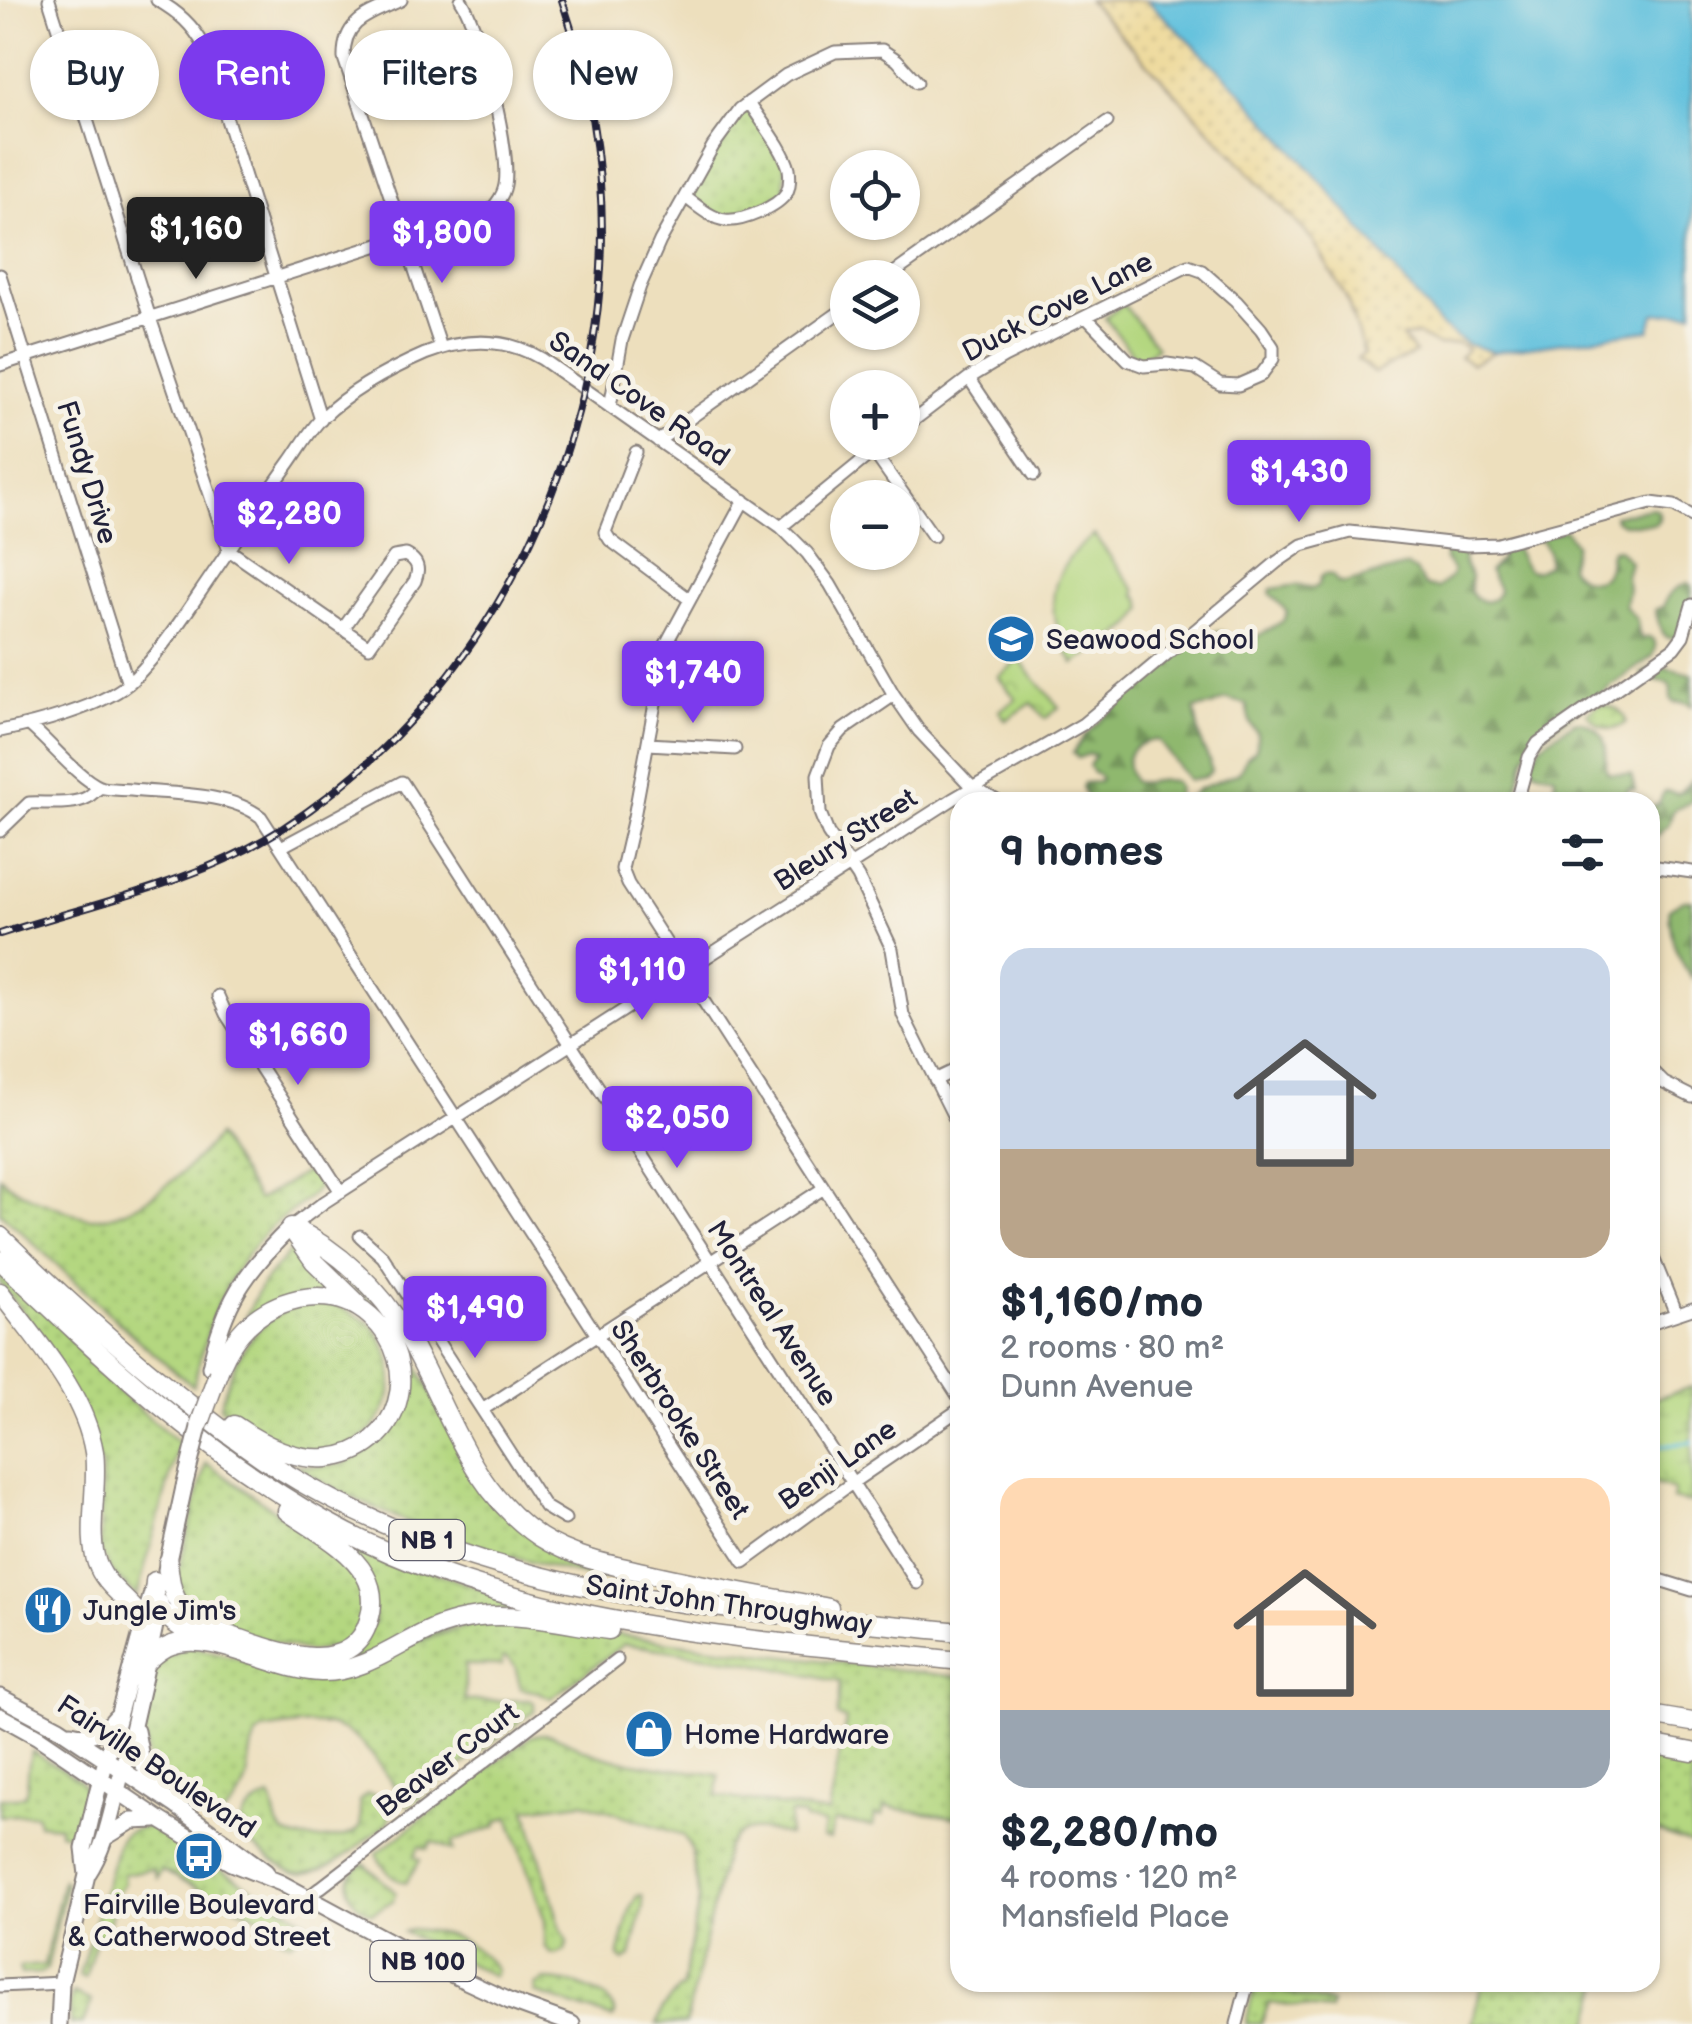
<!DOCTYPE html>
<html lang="en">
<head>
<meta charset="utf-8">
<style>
  :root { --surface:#fff; --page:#f6f6f7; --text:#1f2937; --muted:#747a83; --accent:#7c3aed }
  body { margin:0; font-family:"Balsamiq Sans",sans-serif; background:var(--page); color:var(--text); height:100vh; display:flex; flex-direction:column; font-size:38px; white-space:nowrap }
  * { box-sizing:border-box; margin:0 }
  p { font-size:32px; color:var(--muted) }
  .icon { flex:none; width:55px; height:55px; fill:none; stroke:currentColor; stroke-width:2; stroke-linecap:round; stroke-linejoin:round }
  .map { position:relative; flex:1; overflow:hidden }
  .panel { position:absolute; left:950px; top:792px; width:710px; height:1200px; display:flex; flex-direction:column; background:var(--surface); border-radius:30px; box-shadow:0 2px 8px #0004 }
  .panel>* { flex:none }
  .guide { position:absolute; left:30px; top:30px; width:770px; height:90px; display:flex; gap:20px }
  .tools { position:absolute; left:830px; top:150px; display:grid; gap:20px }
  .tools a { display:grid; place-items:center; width:90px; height:90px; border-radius:50%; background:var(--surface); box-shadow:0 2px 8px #0004; font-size:50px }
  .price { position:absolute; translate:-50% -85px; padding:0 22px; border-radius:10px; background:var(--accent); color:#fff; font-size:32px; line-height:65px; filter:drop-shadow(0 2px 5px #0008) }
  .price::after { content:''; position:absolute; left:50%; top:60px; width:30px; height:22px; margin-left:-15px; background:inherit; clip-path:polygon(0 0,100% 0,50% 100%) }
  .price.current { background:#222; color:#fff }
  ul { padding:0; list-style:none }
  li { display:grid; align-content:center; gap:20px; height:530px; padding:0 50px }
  li span { display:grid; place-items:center; height:310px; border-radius:30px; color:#555 }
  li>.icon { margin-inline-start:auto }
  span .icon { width:180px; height:180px; fill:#fffc; stroke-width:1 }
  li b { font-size:42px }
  h2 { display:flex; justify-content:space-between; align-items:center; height:120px; padding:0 50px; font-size:42px }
  .pill { padding:0 35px; border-radius:45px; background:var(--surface); box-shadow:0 2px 8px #0004; font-size:35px; line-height:90px }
  .pill.current { background:var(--accent); color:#fff }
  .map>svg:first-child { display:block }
  .grass { fill:url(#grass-dots); stroke:#6b7c5e; stroke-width:2.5 }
  .forest { fill:url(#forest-firs); stroke:#586d54; stroke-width:2.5 }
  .wetland { fill:url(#wetland-marsh); stroke:#6b7c5e; stroke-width:2.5 }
  .sand { fill:url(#sand-dots); stroke:#887e6c; stroke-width:2.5 }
  .park { fill:url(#park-crowns); stroke:#6b7c5e; stroke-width:2.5 }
  .pitch { fill:#b4d780; stroke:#6b7c5e; stroke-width:2.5 }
  .water { fill:#5fc0dd; stroke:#40718c; stroke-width:2.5 }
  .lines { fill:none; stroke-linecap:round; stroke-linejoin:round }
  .stream { stroke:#5fc0dd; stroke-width:4 }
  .minor-casing { stroke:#88807c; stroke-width:15 }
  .major-casing { stroke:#88807c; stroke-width:19 }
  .highway-casing { stroke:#88807c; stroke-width:21 }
  .minor { stroke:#fff; stroke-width:11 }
  .major { stroke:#fff; stroke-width:15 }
  .highway { stroke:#fff; stroke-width:18 }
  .rail-casing { stroke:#22223b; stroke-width:8 }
  .rail { stroke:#f7f3e8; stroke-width:4; stroke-dasharray:11; stroke-linecap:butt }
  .major-bridge-casing { stroke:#88807c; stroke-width:19; stroke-linecap:butt }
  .highway-bridge-casing { stroke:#88807c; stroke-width:21; stroke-linecap:butt }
  .major-bridge { stroke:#fff; stroke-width:15 }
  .highway-bridge { stroke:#fff; stroke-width:18 }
  .labels { text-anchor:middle; stroke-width:10; stroke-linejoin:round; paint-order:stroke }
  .shield { fill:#f7f3e8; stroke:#62616f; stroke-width:2.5 }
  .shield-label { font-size:25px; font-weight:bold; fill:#22223b }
  .street-label { font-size:28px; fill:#22223b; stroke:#f7f3e8 }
  .poi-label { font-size:28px; fill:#22223b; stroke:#f7f3e8; text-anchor:start }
</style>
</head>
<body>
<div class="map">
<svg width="1692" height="2024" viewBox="0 0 1692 2024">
  <defs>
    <pattern id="grass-dots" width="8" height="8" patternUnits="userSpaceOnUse" patternTransform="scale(2.5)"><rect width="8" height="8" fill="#b4d780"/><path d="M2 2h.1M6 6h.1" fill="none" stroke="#9ab870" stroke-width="1.8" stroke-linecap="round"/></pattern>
    <pattern id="forest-firs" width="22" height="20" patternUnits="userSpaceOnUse" patternTransform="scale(2.5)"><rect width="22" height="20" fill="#8fb86e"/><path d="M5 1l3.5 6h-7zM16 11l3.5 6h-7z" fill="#74955c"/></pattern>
    <pattern id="wetland-marsh" width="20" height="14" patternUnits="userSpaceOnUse" patternTransform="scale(2.5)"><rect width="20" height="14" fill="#b4d780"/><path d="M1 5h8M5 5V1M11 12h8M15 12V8" fill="none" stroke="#9ab870"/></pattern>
    <pattern id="sand-dots" width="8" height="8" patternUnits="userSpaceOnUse" patternTransform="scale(2.5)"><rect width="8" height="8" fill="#eeda9e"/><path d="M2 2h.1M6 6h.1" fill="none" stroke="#ccbb89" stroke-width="1.8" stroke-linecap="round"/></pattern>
    <pattern id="park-crowns" width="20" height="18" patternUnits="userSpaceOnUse" patternTransform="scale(2.5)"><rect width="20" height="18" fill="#b4d780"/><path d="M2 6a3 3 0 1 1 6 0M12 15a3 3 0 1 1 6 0" fill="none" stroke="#9ab870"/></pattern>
  </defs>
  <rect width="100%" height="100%" fill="#f7f3e8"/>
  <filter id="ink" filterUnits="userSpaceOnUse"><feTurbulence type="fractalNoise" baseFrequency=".01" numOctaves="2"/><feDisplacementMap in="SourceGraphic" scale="20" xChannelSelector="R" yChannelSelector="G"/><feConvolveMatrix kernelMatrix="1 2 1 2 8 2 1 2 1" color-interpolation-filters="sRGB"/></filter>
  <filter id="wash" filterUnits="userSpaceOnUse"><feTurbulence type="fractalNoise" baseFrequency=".0048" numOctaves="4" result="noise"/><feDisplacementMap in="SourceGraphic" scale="40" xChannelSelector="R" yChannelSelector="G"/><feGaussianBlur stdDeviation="2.25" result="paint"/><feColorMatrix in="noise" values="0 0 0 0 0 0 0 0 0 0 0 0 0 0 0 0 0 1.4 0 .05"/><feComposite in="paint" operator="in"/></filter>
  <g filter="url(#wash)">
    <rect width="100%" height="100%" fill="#eddfbd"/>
    <path class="grass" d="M749,102L786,159L784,196L728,220L685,197Z
      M1601,704C1611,706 1624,711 1626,722C1614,735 1596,726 1587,713Z
      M217,1136L258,1200L311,1169L319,1185C312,1199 280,1217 267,1231C221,1279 209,1324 193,1386L139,1341L0,1212V1177C16,1192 34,1199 54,1206C65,1210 78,1217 91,1218C136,1220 190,1168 217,1136Z
      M292,1249L337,1290L246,1316L262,1284Z
      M317,1250L389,1316L491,1500L603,1570L601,1579C521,1562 445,1540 371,1506C345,1494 319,1482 296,1465C343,1470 351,1463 388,1435C392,1414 404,1378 405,1358C406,1324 337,1279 317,1250Z
      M0,1268L43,1310L118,1391L179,1443L137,1596L113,1575L100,1551L102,1467L26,1316L0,1283Z
      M335,1305C345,1310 360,1315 369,1323C422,1376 375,1468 302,1450C273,1443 245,1423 220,1407C231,1365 254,1314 302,1306C313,1304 324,1305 335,1305Z
      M206,1463L340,1555L365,1586L366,1617L344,1645L310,1652L224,1629L186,1604L177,1576Z
      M355,1544L524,1604L522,1612L497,1610L346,1665L340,1659L375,1622L352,1552Z
      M480,1622L581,1629L663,1641L960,1677V1818L885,1807L883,1816L875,1815L873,1826L834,1821L830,1839L822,1838L824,1824L805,1820L804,1816L790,1814L788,1835C763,1829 740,1822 726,1849L686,2024H657L662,2009L679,1989H682L699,1900L691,1849L683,1835L583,1802L526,1809L561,1929L568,1942L565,1951L556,1955L550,1953L545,1946V1921L509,1817L496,1822L497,1826L452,1842L453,1851L432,1841L427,1849L419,1846L414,1857L420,1860L406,1883C395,1881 379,1865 377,1853L530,1737C551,1727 568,1744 588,1751C629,1766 675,1768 719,1775L717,1796L829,1813L846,1719L837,1716L840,1682L736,1660L624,1644L551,1698L539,1692L521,1689L515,1666L507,1658H502V1665H465V1701L531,1700L534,1703V1711L408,1806C385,1774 362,1725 318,1724C300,1723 280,1728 263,1730C248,1742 251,1761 247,1778C244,1794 230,1811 217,1819L209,1816L169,1788L152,1768L147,1754L145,1730L151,1691L157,1668L164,1657L191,1646L306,1676Z
      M32,1751L79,1780L85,1789L71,1857H68L73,1835L59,1832V1826L38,1824L36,1814L0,1816V1798H16L25,1795C30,1780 26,1765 32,1751Z
      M1650,1755L1692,1763V1844L1650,1829Z
      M367,1794C382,1793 392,1807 389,1822C367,1839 323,1881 294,1872C278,1867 256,1847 242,1837C234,1819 254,1802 270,1797C277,1807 273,1824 284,1833C295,1843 355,1841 360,1826C362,1819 359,1808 359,1801Z
      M151,1827L307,1921L298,1937L290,1942L279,1937L282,1928L161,1870L157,1878L153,1869L123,1874L124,1883L117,1893L106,1936L98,1934L85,1978L79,1976L118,1843C125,1830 137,1828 151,1827Z
      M364,1863L396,1893L392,1901L372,1913C347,1903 338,1879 364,1863Z
      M63,1880L66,1883L47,1969L40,1973L21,1974L19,1967L44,1965Z
      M642,1895L643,1906L631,1956L624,1961L619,1957V1953L630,1908L637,1896Z
      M411,1929C450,1932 470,1939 496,1969L494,1976L404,1932Z
      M545,1980C566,1980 613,1991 615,2015L612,2018L535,1993V1985Z
      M1482,1983V1982L1601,1983L1590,2024H1472Z
      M1259,1986L1331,2003L1330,2010L1269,2003L1261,2024H1246L1253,1992Z
      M73,1993L91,2001L83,2024H71L70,2004Z"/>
    <path class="forest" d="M1650,508L1656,509L1659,513V519L1655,524H1623L1615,520L1614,516Z
      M1565,530L1575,544L1569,567C1582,587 1614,585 1609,555L1612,550L1618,549L1630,562L1626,577L1628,589L1625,606L1637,620L1639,634L1643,639L1649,637L1654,640L1656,647L1653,656L1533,742L1524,758L1514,802H1276L1271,797L1258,798L1250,802L1223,800L1214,802H1184L1198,789L1239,773L1246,758L1255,751L1257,746V733L1250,723L1246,704L1226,699L1211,706L1194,709L1202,746L1209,760L1211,772L1204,777L1189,780L1158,740C1132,742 1119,757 1134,782C1151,786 1190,766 1174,802H1089L1082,787L1084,783L1098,782L1101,779L1099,775L1093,773L1089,766L1095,755L1089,754L1078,758L1073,753L1085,735L1186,644L1199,636L1215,632H1222L1240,640L1249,641L1283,621L1287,612L1270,593L1271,589L1297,585L1314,588L1319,585L1321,577L1325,574L1332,575L1339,583H1346L1407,566L1415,571L1425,586L1438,588L1451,577L1453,571L1445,559V552L1443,549L1420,545L1463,550L1464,564L1471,577L1470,592L1475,598L1486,602L1494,599L1499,592L1498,587L1489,571L1501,559L1499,544H1513C1522,560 1525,582 1548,564V552L1542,541L1528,540Z
      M1688,583L1692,586C1691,603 1685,624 1675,638L1666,637L1662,633L1655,610L1664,606C1666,593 1676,588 1688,583Z
      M1655,665L1692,674V706L1686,703L1673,702C1668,696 1674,688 1668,683L1643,677L1641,674Z
      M1580,721C1607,730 1607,744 1606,769L1608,773L1631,775L1635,790L1628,789L1626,800L1575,802L1577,791L1555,787V775C1546,773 1536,773 1531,765L1540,745L1574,722Z
      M1692,780V801L1673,811L1668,826L1650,842V808L1659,804L1663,793L1667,791L1678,794Z
      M1684,900H1692V978C1675,953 1670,940 1669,909Z"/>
    <path class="wetland" d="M1692,1387V1503L1672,1499L1674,1490L1655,1484L1650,1474V1400Z"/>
    <path class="sand" d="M1088,0H1147L1239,89L1467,344L1494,352L1472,364L1460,357L1467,349L1457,343L1438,346L1419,335L1402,337L1415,353L1374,373L1357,359L1364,354L1347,299L1312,239Z"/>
    <path class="park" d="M1019,660L1059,707L1045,719L1032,703L1006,720L999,711L1016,699L998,677Z"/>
    <path class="pitch" d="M1123,304L1157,347L1139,362L1105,318Z
      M1094,535L1136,591L1135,594L1140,600L1143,608L1132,625L1074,664C1042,614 1045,571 1094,535Z"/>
    <path class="water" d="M1147,0H1692V312L1654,314L1650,330L1494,352L1467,344L1441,326L1325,186L1239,89Z"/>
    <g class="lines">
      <path class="stream" d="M1650,1447L1692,1442"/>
    </g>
  </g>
  <g filter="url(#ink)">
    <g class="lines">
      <g class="minor-casing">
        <path id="minor" d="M49,0L150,318L229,550L369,647L415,581C420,569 418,561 406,555L394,557L343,629
          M157,0C178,12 193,25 204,46L321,420
          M401,0C371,14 343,19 344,58L441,348
          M685,197C697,205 710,218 725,220C742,222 778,207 787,192C790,185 790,176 789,169C784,149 760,120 749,102
          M0,275L128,684
          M887,278L1107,122
          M0,365L492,209C497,203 502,197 504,189C514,158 480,28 461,0
          M969,378L1034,475
          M610,407L622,340L640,286L660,241L713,146L740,109L786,75L835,52L882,50L897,60L917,82
          M902,429L969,378L1004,357L1188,266L1202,271L1236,301L1261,329L1273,347V359L1261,375L1238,385L1220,384L1195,368L1167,364L1144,366L1128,360L1086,317
          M658,441L848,306
          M873,451L933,536
          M636,452L605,532L610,540L689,599
          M744,500L666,644L634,817L622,869L628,884L960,1399
          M781,527L885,442
          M894,695L843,730L829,746L818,775L820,813L828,833L858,877L892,949L903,1015L960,1129
          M29,725C49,741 78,778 100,787C109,790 122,789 131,790C171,794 229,792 261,817L744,1562L852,1483L960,1409
          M0,731C36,724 100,707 128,684C152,663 181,621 199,594C229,550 259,505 290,462C300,448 310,430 322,418C351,390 388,370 425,354C465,338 505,337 542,359L781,527L807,553L830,584L894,695L919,731L986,802
          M648,744L735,749
          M981,792L999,802
          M1517,802L1529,757L1538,743L1674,648L1683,636L1692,605
          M0,831L29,803C45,802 73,806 88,797C92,794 96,790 101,787
          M281,847L402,782L917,1583
          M1650,866L1692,872
          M218,996L226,1014L341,1192
          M1650,1069L1664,1083L1692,1097
          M935,1080L960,1068
          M291,1227L323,1203L953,799L1083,724L1277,562L1302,545L1350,532L1467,545L1498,544L1651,503L1674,506L1692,516
          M360,1236L383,1257L545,1507L565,1519
          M1650,1250L1676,1314
          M1650,1323L1692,1309
          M482,1410L824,1188
          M1650,1577L1692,1590
          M307,1898L617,1660
          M0,1986L61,1983
          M1237,2024L1248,1982"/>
      </g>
      <g class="major-casing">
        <path id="major" d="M210,1367C224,1303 244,1273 291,1227
          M166,1570L184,1487
          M0,1697L59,1728L175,1805L266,1872
          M0,1716L38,1737L162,1821L231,1863L281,1883L442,1970L509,2001L572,2024
          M136,1731L142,1763L161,1792
          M71,1733C91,1738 103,1733 116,1717
          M106,1837L132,1821L156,1820
          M87,1875L84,1849L97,1793L153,1589
          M59,2024L61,1983L87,1875C105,1848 110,1818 118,1787C134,1726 147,1664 160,1602"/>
      </g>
      <g class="highway-casing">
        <path id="highway" d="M291,1227C338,1249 381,1290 407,1335C448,1406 468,1489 540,1537C573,1558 611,1565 648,1573C708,1587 768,1597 829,1608
          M291,1228L314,1261L356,1302
          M0,1236C78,1312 159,1385 248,1448C346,1518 466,1561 583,1586C707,1612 835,1618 960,1632
          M0,1260C101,1356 201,1451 323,1520C517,1629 744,1638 960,1661
          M0,1292C35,1340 84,1391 94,1452C99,1486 85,1540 99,1568C108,1588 131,1601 144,1621
          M218,1373C232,1335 258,1308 298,1299C324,1294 350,1298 370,1316C426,1365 400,1452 327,1458C294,1461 260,1443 234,1425
          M168,1562C170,1578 171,1594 181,1606C196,1626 219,1632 241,1639C281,1654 352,1678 369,1620C374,1604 373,1589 365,1575C349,1547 312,1529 287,1511
          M155,1581C155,1586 153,1592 155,1598C159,1616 188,1633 204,1641
          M147,1662C155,1655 162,1648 172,1645C211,1630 276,1671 321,1672C372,1673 409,1632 456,1621C506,1608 559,1623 609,1630
          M1650,1715L1692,1722
          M1650,1744L1692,1752"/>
      </g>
      <use href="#minor" class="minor"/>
      <use href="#major" class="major"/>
      <use href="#highway" class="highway"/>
      <g class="rail-casing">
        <path id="rail" d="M0,934C95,903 198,883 283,828C470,708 589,489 601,268C606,177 591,86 562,0"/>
      </g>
      <use href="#rail" class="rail"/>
      <g class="major-bridge-casing">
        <path id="major-bridge" d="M184,1487L202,1415"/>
      </g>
      <g class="highway-bridge-casing">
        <path id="highway-bridge" d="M200,1423L218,1373"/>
      </g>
      <use href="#major-bridge" class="major-bridge"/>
      <use href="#highway-bridge" class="highway-bridge"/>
    </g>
  </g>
  <defs>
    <g id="school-disc" transform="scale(2.5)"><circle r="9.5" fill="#1f6fb2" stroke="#f7f3e8"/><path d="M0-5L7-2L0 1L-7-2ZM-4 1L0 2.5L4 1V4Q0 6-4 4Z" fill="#fff"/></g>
    <g id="restaurant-disc" transform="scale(2.5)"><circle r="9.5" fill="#1f6fb2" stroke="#f7f3e8"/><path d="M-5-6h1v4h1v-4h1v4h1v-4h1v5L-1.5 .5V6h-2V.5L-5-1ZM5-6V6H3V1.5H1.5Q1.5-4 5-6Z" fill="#fff"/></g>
    <g id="shop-disc" transform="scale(2.5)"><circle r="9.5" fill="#1f6fb2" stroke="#f7f3e8"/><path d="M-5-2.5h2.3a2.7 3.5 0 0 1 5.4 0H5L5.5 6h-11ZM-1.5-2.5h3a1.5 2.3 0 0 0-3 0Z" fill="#fff"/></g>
    <g id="bus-disc" transform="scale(2.5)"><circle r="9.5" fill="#1f6fb2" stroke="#f7f3e8"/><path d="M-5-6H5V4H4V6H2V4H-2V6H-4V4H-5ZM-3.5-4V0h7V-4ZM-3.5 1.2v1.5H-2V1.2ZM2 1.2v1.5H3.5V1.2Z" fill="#fff"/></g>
  </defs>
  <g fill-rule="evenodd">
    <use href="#school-disc" x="1011" y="639"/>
    <use href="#restaurant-disc" x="48" y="1610"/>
    <use href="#shop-disc" x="649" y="1734"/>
    <use href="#bus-disc" x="199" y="1856"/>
  </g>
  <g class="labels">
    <g class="shield">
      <rect x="389.5" y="1520" width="75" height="40" rx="8"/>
      <rect x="370.5" y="1941" width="105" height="40" rx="8"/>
    </g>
    <g class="shield-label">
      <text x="427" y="1549">NB 1</text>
      <text x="423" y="1970">NB 100</text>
    </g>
    <g class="street-label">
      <text transform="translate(1057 306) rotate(-27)" y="10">Duck Cove Lane</text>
      <text transform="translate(640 398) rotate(35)" y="10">Sand Cove Road</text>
      <text transform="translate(88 472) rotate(73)" y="10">Fundy Drive</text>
      <text transform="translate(845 839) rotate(-33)" y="10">Bleury Street</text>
      <text transform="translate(773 1313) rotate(57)" y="10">Montreal Avenue</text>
      <text transform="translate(681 1419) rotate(57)" y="10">Sherbrooke Street</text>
      <text transform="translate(837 1464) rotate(-35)" y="10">Benji Lane</text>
      <text transform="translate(729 1604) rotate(8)" y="10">Saint John Throughway</text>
      <text transform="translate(447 1759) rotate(-37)" y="10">Beaver Court</text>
      <text transform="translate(157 1766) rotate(34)" y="10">Fairville Boulevard</text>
    </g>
    <g class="poi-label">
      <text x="1046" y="649">Seawood School</text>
      <text x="83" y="1620">Jungle Jim's</text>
      <text x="684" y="1744">Home Hardware</text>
      <text x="199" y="1914" text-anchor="middle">Fairville Boulevard<tspan x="199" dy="32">&amp; Catherwood Street</tspan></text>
    </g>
  </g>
</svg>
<div class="tools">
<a><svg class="icon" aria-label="locate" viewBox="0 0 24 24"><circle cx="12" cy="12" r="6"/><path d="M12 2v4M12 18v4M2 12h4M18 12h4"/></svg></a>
<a><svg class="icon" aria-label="layers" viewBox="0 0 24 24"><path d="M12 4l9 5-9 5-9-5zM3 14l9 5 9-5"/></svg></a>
<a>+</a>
<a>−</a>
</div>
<b class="price current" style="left:196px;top:282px">$1,160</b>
<b class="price" style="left:442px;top:286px">$1,800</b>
<b class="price" style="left:1299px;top:525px">$1,430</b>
<b class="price" style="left:289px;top:567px">$2,280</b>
<b class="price" style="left:693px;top:726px">$1,740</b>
<b class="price" style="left:642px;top:1023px">$1,110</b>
<b class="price" style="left:298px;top:1088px">$1,660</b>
<b class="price" style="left:677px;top:1171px">$2,050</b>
<b class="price" style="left:475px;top:1361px">$1,490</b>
<div class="guide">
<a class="pill">Buy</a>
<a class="pill current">Rent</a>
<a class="pill">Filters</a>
<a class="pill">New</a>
</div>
<section class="panel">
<h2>9 homes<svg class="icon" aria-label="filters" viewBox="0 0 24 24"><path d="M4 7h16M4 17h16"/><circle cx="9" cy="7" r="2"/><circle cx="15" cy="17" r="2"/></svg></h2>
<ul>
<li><span style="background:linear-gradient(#c9d6e8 65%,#b9a48a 0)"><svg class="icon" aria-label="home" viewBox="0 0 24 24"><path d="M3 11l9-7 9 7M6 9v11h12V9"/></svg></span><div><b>$1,160/mo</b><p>2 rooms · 80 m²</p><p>Dunn Avenue</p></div></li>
<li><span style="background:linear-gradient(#ffd9b3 75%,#9aa5b1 0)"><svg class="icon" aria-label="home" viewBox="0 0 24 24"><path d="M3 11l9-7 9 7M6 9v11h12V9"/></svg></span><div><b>$2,280/mo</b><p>4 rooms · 120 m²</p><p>Mansfield Place</p></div></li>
</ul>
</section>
</div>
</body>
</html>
